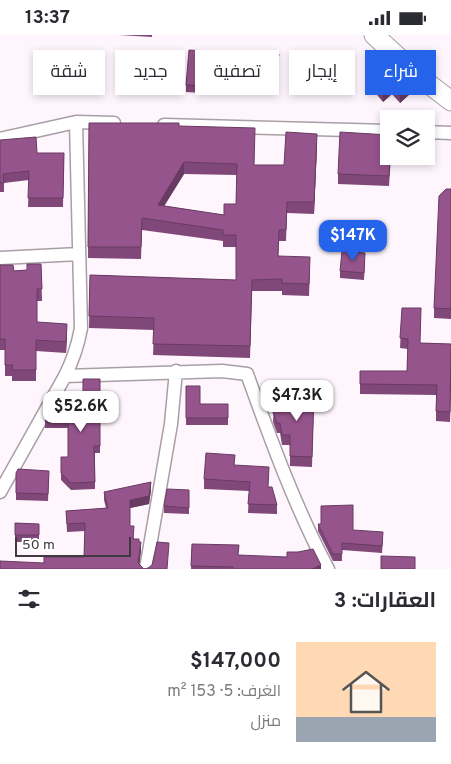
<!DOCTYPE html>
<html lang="ar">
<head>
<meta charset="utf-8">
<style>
  :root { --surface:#fff; --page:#f2f2f3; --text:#2b2b33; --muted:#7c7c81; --line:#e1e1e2; --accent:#2563eb }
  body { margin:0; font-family:Overpass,Cairo,sans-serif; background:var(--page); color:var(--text); direction:rtl; height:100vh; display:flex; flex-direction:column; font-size:19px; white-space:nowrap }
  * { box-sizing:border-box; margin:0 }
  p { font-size:16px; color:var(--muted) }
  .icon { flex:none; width:28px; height:28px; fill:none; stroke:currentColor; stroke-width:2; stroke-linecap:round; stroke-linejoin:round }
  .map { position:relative; height:534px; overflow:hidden; direction:ltr }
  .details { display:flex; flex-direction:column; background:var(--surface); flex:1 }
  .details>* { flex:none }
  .banner { position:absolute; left:15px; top:15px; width:421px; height:45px; direction:rtl; display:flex; gap:10px }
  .tools { position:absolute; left:380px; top:75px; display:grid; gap:10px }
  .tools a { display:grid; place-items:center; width:55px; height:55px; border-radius:0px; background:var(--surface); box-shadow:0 2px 8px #0003; font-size:25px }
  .scale { position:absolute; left:15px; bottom:12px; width:116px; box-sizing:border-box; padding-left:5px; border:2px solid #3e3a3d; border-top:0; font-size:14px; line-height:18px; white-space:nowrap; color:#3e3a3d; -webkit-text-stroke:4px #fff; paint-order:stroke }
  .price { position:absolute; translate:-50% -42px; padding:0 11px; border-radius:10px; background:#fff; color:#222; font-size:16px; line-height:32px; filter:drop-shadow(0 1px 2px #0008) }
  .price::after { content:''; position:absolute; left:50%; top:30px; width:15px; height:11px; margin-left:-8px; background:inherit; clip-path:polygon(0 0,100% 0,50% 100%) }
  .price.on { background:var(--accent); color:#fff }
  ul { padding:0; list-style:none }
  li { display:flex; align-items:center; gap:15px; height:125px; padding:0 15px }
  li+li { border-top:1px solid var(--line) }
  li span { display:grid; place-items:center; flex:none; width:140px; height:100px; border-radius:0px; color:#555 }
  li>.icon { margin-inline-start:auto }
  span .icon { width:60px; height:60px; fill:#fffc; stroke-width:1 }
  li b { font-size:21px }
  h2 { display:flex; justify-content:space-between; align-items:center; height:60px; padding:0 15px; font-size:21px }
  .chip { padding:0 18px; border-radius:0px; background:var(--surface); box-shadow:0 2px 8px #0003; font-size:18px; line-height:45px }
  .chip.on { background:var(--accent); color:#fff }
  .status { display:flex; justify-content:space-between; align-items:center; height:35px; padding:0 25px; background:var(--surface); direction:ltr }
  .status svg { height:14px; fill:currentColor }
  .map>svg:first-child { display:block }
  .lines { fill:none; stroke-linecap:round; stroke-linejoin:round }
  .street-casing { stroke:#a89fa6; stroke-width:15 }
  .secondary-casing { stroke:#a89fa6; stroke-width:21 }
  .street { stroke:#fff; stroke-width:12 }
  .secondary { stroke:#fff; stroke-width:19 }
  .wall { fill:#804878; fill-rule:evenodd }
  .shaded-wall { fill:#683b62 }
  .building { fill:#95548c; stroke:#683b62; fill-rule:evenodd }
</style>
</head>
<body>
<div class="status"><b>13:37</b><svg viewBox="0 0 49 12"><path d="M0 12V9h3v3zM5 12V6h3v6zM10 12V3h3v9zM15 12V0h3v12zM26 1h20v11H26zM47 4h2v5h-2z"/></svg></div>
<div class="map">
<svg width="451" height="534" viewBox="0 0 451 534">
  <rect width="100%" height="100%" fill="#fff5fd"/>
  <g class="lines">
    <g class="street-casing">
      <path id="street" d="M164,90L389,96
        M426,97L451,98
        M0,104L76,87L114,88
        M0,223L79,219
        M65,341L222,336L247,339C271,405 295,472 328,534
        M0,457L65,341C73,325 78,310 81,293L76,87
        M146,534L171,389L176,336"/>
    </g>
    <g class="secondary-casing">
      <path id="secondary" d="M374,0L421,43L451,66"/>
    </g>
    <use href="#street" class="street"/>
    <use href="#secondary" class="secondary"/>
  </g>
  <path class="wall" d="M119,0H152V2Z
    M205,23L203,58L186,57V50Z
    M279,26L277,40L258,38V31Z
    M393,31L411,58L400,68L392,59L383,67L373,55V48Z
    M89,88L179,91L254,130H284L317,110L314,179L287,178L286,206H279L278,221L310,234L309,261L282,260V256H252L250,323L153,320L154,295L89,293L90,240L236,245V212H223V206L142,195L141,224L88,223ZM184,139L237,140L236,169L224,180L164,171Z
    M0,105L37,118H64L63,172H28L29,145L4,148V157H0Z
    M389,121H391L389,151L338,149V139Z
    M451,154V284L434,283V273Z
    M365,225L364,245L340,243V236Z
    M41,229L42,266H37V287L67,301L66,318L36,316V346H12V341H5V315H0V230L14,236L27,235Z
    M402,273L420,308L451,309V356L450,387L436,386V360L360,359V336H407L408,314L400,313Z
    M100,344V418H95V454L71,455L61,445V422H68V393H45V386L83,368Z
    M186,351L200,369H228V390H186Z
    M314,360L312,432L290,431V410H282L280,398H277L273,387L274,369H281Z
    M235,430L268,452L277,470V479L248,478L249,456L204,454V444Z
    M16,438L49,443L48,466L16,465Z
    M151,455L149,469L130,473V491L134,504L139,507L141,515L139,529L144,534H168H0L84,522L85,496L67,497L66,476L106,473L104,465V457Z
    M189,455V479L164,478V471Z
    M15,488L39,489V507H15Z
    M318,489L353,495L383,504L382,518L342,515V526H333L318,496Z
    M192,509L238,520L321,534H191Z"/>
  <path class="shaded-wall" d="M411,51V58L400,68V61Z
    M392,52V59L383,67V60Z
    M317,99V110L314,179V167Z
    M184,127V139L158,181V170Z
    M67,289V301L66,318V307Z
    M151,447V455L149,469L130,473V465Z
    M141,507V515L139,534L138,528Z
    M321,530V534H312Z"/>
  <path class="building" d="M189,15L205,16L203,51L186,50Z
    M259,17L279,19L277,33L258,31Z
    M393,31L411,51L400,61L392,52L383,60L373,48Z
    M89,88H179V91L255,93L254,130H284L286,97L317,99L314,167H287L286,195H279L278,221L310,222L309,249L282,248V244L252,245L250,311L153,309L154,283L89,281L90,240L236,245V200H223V195L142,183L141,212H88ZM184,127L237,129L236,169H224V180L158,170Z
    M340,97L389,100V121H390L389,141L338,139Z
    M36,102L37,118H64L63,163H28L29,136L3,139L4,148H0V105Z
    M446,154H451V274L434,273L439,161Z
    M342,216L365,218L364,238L340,236Z
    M27,229H41L42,254H37V287L67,289L66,307L36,305V335H12L13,330H5V304H0V230H13L14,236L27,235Z
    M402,273H421L420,308L451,309L450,377L436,376L437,350L360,349V336H407L408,304L400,303Z
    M83,344H100V411H94L95,447L71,448L61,438V422H68V386H45L55,368H83Z
    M186,351H200V369H228V383H186Z
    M282,359L314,360L312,422L290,421V400H282L280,388H277L273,377L274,369H281Z
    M206,418L235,420L234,430L269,432L268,452H272L277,470L248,469L250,447L204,444Z
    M18,434L49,436L48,459L16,458V438Z
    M151,447L149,461L130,465V491H134L133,504H139V507H141L138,528L144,534L148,533L152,530L157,507L169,508L167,534H0V526L44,528V522H84L85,488L67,489L66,476L108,473L104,457Z
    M167,454L189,455V473L164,471Z
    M353,470V495L383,497L382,511L342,508V519H333L318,489H321V471Z
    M15,488L39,489V500H15Z
    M192,509L239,510L238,520L287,522V517H298L313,514L321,530L312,534H233V532L191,531Z
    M381,521L415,522V534H381Z"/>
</svg>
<div class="tools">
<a><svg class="icon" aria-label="layers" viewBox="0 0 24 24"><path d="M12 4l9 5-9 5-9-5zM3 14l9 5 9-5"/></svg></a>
</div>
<div class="scale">50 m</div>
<b class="price on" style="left:353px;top:227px">$147K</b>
<b class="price" style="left:297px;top:387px">$47.3K</b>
<b class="price" style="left:81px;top:398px">$52.6K</b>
<div class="banner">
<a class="chip on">شراء</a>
<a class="chip">إيجار</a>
<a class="chip">تصفية</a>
<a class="chip">جديد</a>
<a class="chip">شقة</a>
</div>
</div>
<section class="details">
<h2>العقارات: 3<svg class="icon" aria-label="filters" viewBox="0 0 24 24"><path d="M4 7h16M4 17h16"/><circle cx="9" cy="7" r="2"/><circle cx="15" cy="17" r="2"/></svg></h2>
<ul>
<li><span style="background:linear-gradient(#ffd9b3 75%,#9aa5b1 0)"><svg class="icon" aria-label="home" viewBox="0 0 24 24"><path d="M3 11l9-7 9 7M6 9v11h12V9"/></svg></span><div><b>$147,000</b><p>الغرف: 5 · 153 m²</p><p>منزل</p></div></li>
</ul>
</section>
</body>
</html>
